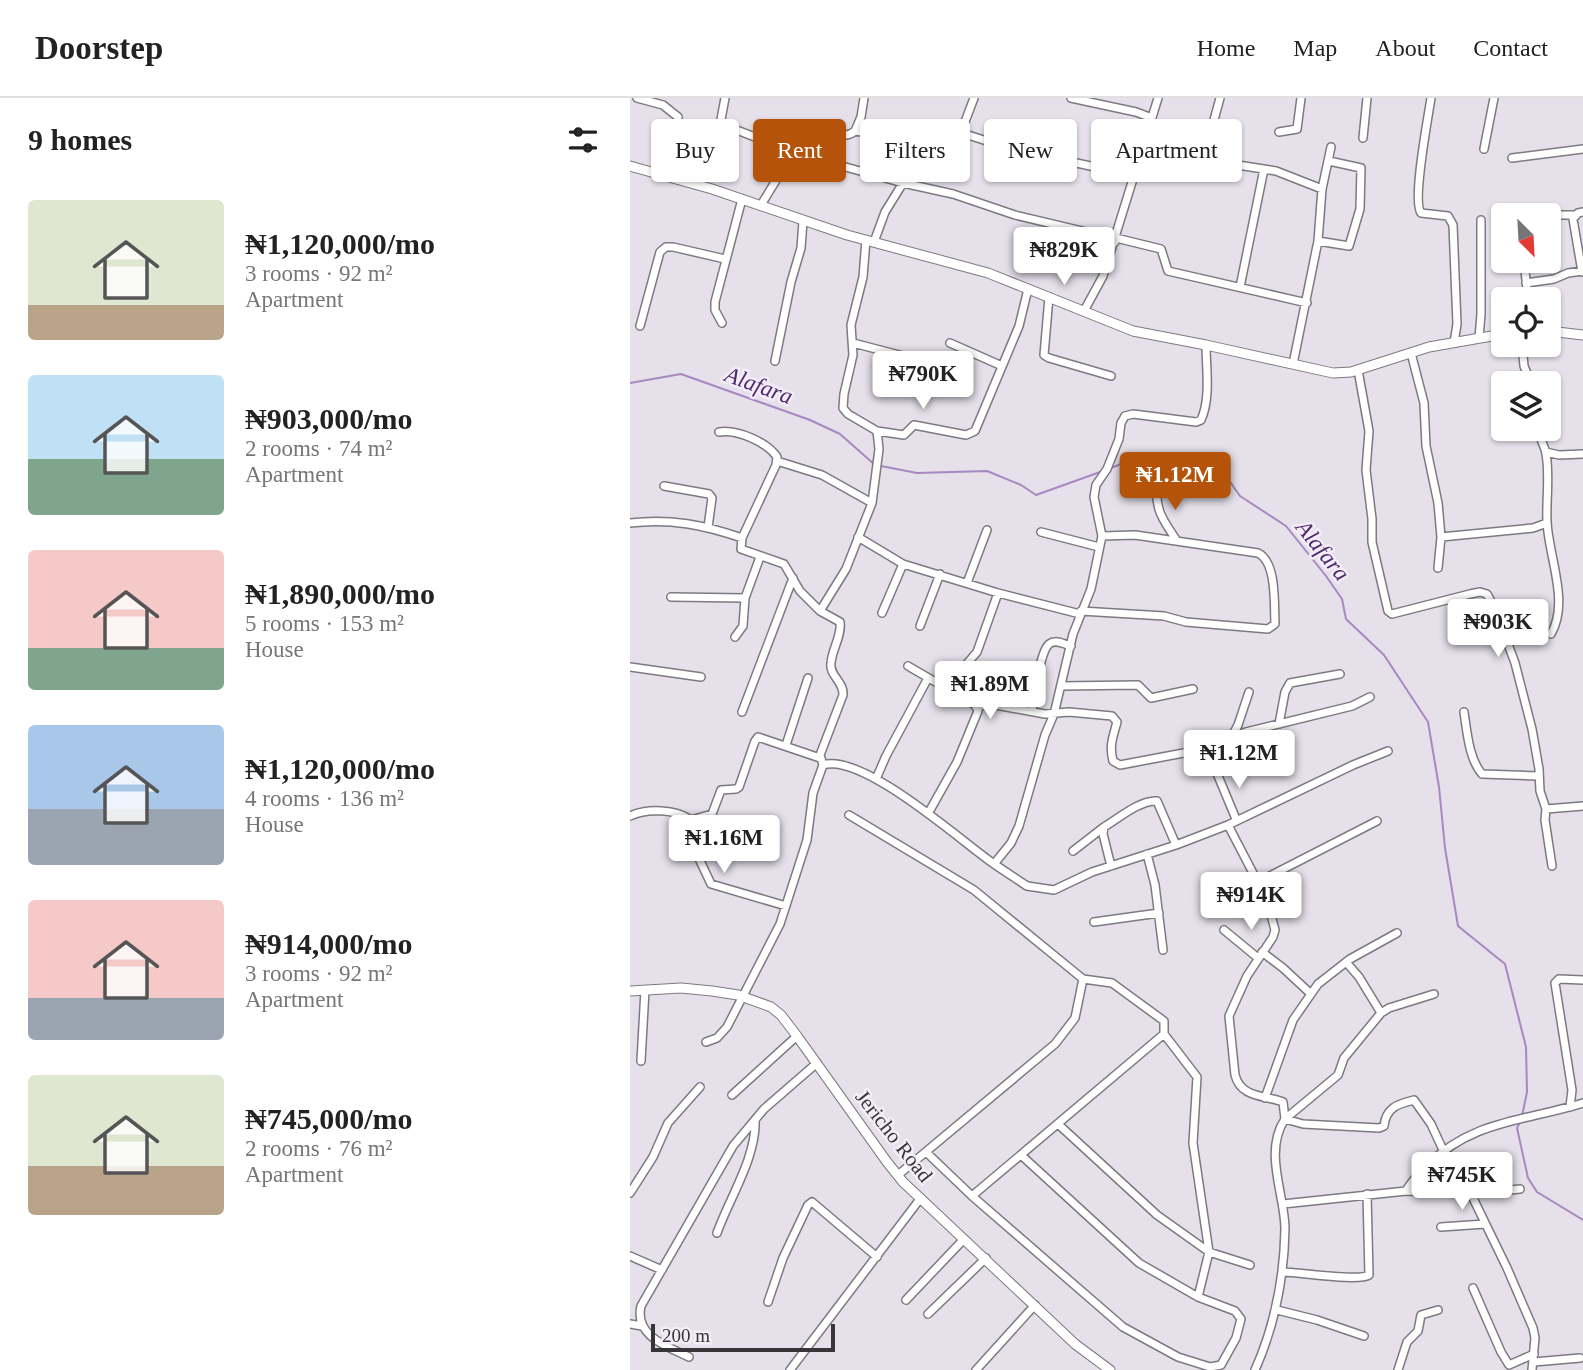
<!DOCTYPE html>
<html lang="en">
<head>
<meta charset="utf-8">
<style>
  :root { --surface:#fff; --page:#f6f6f6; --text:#222; --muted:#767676; --line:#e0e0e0; --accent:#b45309 }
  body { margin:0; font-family:Georgia,serif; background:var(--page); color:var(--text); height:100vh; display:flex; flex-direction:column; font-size:26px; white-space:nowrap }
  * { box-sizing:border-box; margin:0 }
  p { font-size:23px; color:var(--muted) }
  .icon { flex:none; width:38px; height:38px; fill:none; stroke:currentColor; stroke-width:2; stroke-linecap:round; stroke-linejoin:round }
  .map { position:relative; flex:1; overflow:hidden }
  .side { display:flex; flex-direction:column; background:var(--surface); width:630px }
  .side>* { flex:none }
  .banner { position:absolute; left:21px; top:21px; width:665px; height:63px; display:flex; gap:14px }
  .needle { width:46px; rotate:156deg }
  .fabs { position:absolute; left:861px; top:105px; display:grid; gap:14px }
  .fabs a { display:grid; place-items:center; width:70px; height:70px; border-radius:7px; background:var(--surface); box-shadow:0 2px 5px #0004; font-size:35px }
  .scale { position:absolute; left:21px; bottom:18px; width:184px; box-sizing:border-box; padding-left:7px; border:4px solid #373539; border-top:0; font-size:19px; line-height:24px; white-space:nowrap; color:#373539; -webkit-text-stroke:5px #f2edf7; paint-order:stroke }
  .price { position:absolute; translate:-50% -60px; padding:0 16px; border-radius:7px; background:#fff; color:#222; font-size:23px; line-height:46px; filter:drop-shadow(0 2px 4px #0008) }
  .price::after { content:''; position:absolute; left:50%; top:42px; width:21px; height:16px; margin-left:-10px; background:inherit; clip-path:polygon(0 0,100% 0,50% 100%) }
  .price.on { background:var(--accent); color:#fff }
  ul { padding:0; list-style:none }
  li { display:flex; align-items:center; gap:21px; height:175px; padding:0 28px }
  li span { display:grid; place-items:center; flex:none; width:196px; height:140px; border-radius:7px; color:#555 }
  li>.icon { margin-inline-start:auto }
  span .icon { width:84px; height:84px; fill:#fffc; stroke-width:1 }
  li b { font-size:30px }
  h2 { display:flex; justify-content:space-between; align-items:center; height:84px; padding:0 28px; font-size:30px }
  .chip { padding:0 24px; border-radius:7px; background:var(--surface); box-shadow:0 2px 5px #0004; font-size:24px; line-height:63px }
  .chip.on { background:var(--accent); color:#fff }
  header { display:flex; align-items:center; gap:42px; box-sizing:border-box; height:98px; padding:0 35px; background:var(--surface); border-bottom:2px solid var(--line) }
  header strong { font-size:33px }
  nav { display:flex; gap:38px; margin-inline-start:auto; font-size:24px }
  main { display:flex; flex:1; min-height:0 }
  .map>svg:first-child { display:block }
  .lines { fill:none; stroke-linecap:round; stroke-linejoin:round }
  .stream { stroke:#a788c1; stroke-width:2 }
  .minor-casing { stroke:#7d7982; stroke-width:10 }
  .tertiary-casing { stroke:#7d7982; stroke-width:11 }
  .minor { stroke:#fff; stroke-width:7 }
  .tertiary { stroke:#fff; stroke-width:9 }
  .labels { text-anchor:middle; stroke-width:5; stroke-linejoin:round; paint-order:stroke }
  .street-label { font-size:21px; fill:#373539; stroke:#f2edf7 }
  .water-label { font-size:23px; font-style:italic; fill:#52286e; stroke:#f2edf7 }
</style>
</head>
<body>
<header>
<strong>Doorstep</strong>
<nav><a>Home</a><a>Map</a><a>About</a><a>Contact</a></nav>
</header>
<main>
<section class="side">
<h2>9 homes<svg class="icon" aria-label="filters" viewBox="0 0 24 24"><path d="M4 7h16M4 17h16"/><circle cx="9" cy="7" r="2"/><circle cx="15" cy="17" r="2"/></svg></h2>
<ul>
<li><span style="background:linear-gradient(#dfe7d0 75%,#b9a48a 0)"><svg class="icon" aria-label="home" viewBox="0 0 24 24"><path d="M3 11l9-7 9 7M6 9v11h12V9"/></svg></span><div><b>₦1,120,000/mo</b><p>3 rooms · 92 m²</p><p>Apartment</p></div></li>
<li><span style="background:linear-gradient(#bfe0f5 60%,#7fa58c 0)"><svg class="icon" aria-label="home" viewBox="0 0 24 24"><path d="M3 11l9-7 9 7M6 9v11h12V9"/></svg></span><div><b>₦903,000/mo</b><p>2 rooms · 74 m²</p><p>Apartment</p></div></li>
<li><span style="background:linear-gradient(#f6c9c9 70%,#7fa58c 0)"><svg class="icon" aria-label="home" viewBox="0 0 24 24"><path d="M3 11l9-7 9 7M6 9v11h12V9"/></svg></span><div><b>₦1,890,000/mo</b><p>5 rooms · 153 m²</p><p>House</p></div></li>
<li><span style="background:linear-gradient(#a9c7e8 60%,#9aa5b1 0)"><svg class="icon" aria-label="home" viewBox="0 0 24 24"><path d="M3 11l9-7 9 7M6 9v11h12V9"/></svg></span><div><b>₦1,120,000/mo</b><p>4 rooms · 136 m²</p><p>House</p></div></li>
<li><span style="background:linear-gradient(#f6c9c9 70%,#9aa5b1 0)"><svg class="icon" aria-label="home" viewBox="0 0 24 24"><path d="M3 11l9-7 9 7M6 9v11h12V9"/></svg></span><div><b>₦914,000/mo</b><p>3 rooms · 92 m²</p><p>Apartment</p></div></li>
<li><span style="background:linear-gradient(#dfe7d0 65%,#b9a48a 0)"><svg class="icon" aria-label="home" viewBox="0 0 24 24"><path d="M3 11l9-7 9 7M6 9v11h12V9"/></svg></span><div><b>₦745,000/mo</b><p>2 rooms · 76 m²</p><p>Apartment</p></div></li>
</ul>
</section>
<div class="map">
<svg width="953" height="1272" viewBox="0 0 953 1272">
  <rect width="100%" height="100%" fill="#e5e0ea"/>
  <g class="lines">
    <path class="stream" d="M0,285L51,276L180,322L210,336L245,367
      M251,368L287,375L357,373L391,387L406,397L473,373
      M481,370L501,362L554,355L574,362L596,378L610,398L656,428L696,478L712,501L716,521L754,557L798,624L809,689L815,750L828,828L875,866L896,949L897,994L892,1018
      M890,1024L887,1030L898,1080L907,1094L953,1122"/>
    <g class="minor-casing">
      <path id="minor" d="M7,0L33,7L48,19
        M441,0L506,14L522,20
        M801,0C798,20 782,103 791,115L818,118L823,127L827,226L824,245
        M584,22L590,0
        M91,26L164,54
        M225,33L272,40H286L310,33L325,38L338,37L382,51L488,74L502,81
        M649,34L667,31L671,0
        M330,37L344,0
        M733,40L737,0
        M854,51L864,0
        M882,60L953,51
        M212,68L273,85
        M505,73L540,77L557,63L608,67L646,73L692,91
        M66,87L89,32L95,0
        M131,107L170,43C195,23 210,46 225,33L231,19L234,0
        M901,117H944
        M486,140L531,151L538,173L677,205
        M236,142L233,179L221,227L223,257L214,296L213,310L218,316L247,333L274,337L284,327L336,337L345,333L389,228L398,191
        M688,143L719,148L730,111L731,70L699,63
        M244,144L255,114L273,85L323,96L385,117L469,137L485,144
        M894,163L898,201
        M952,174L943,121L948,115L953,114
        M896,185L924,181L938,175L953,173
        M610,189L634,71
        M419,199L414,257L419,260L481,278
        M454,213L473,178L528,0
        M92,225L85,212V204L112,101
        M10,228L30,154L36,149H43L95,161
        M849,240L851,216V122
        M223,245L273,258L305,276
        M320,245L372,268
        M892,247L894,268L901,285
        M781,255L794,305L796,348L808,405L811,439L808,470
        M145,263L161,184L171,150L173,123
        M663,266L688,143L692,91L701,49
        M728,272L739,333L736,372L742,421V444L758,513L762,516L840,496L850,494L857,496L865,511L885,565L902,631L909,671L910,693L916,711L915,722L922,768
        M907,331C909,339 915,348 916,356C920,377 916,401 917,423C918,457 940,504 921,536
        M89,334C107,331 137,344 147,359L146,367L112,440L111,451L154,466L170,493L190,513L210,524C212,538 202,551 201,565C199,578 214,583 213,597L190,657L193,667
        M916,354L929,357L953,356
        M147,363L192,377L242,405
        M34,388L79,396L82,400L78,429
        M527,389C525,413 534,423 547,443
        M0,425C40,420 74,427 112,440
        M411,434L469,449
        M228,439L273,466L252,515
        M811,439L903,430L917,425
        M273,466L368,495
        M337,485L357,432
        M41,499L115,500L130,459
        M190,513L216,471L242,405L249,351L247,333
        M451,513L534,518L556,524L638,531L645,526C644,507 647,464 628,455L505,437L472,438
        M290,528L310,476
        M105,539L113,528L115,500
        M278,568L345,607L348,613L327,664L299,714
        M0,569L71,579
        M431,588L508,587L521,600L563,591
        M316,590L347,554L368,495L450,516
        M347,609L360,606L415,616L439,614L482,618L487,624C483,639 479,647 483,663L490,667L559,654L616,634L722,608L740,599
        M402,613C405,599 409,555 419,546C426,541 434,546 441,548
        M112,614L163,480
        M834,614C837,634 839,661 852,676L908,678
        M649,626L655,594L660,585L710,576
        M601,640L608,627L619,594
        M156,647L178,580
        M586,673L606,721
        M246,681L256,658L298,580
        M916,711L953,708
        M219,717L344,792L453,881L445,920L425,946L268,1077
        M0,718C17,710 46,711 61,722L82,716L91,692L106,691L109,689L125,643L128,639L190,660
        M61,722L65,752L81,786L156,808
        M598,727L637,802L645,832L643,839L617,878L599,918L605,977C611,1000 634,997 653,1004L655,1021
        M443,753L474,729
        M517,756L525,787L533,852
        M364,766L397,788L424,792L462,774L546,747L598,727L723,667L758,653
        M481,768L473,736L474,729C489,720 510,702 527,703L546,747
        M628,784L747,723
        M464,824L529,815
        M594,832L628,860
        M632,854L653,870L681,896
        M716,864L729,879L751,915
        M534,936L567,979L563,1045L579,1154L568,1199
        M76,944L87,940L97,929L150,826L177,742L183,695L193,667C232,654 331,743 364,766L381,745L389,728L415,637L424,616L443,536L461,491L472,438L464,399L466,387L477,371L489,341L491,325L495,318L503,316L566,324L571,322C581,300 576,270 576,247
        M11,963L15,892
        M102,997L167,938
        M635,1000L663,922L688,886L720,861L767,835
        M940,1009L942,992L925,885L929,881L953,882
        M655,1021L673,1026L749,1030L754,1028C756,1010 767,1006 784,1002L801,1026L813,1052
        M428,1026L527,1117L579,1154L620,1167
        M296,1054L342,1098L534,936V923L482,885L453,881
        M776,1093C781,1083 790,1075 797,1068C841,1022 896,1023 953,1005
        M0,1095L23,1059L38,1025L70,989
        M841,1096L877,1170L903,1230L905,1240L902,1272
        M342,1098L493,1229L548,1259L580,1269L591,1267L606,1240L611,1221L605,1213L568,1199L509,1165L391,1057
        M653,1106L776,1093L841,1096L890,1091
        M811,1129L855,1126
        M87,1135C99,1101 127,1058 125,1022
        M0,1158L32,1172
        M652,1174C670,1174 728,1184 739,1177L737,1096
        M843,1190L871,1254L879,1267L904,1256
        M276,1202L334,1141
        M138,1204L153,1160L178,1107L182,1104L247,1159
        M647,1212L687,1222L734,1238
        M298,1216L356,1160
        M0,1226L12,1228
        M59,1259C38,1249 4,1238 11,1208L103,1048L134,1011L187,965
        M904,1264L950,1260
        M160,1272L290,1101
        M346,1272L405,1207
        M625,1272C645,1227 654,1181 655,1131C655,1097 633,1054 655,1021L708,977L714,960L751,915L759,910L804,896
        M768,1272L777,1244L788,1233L791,1217L808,1212"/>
    </g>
    <g class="tertiary-casing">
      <path id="tertiary" d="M0,68L82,91L217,137L358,175L503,233L576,247L703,275L721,274L799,249L873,236
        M919,233L953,237
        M0,893L51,890L82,893L108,897L141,909L151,917L167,938L257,1064L273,1084L445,1246L480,1272"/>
    </g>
    <use href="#minor" class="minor"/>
    <use href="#tertiary" class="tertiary"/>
  </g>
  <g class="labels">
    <g class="street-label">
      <text transform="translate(264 1038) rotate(52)" y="7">Jericho Road</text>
    </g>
    <g class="water-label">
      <text transform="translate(129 287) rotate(20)" y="8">Alafara</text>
      <text transform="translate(693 452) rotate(51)" y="8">Alafara</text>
    </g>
  </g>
</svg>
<div class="fabs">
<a><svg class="needle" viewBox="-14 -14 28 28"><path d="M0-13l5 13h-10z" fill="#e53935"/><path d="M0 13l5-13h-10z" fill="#767676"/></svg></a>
<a><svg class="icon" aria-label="locate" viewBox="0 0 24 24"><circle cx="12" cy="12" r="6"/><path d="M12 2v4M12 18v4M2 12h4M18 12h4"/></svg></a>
<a><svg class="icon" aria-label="layers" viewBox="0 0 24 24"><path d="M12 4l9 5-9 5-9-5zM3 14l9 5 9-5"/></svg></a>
</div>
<div class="scale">200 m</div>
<b class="price" style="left:434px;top:189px">₦829K</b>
<b class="price" style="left:293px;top:313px">₦790K</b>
<b class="price on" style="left:545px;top:414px">₦1.12M</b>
<b class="price" style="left:868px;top:561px">₦903K</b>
<b class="price" style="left:360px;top:623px">₦1.89M</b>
<b class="price" style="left:609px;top:692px">₦1.12M</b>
<b class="price" style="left:94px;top:777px">₦1.16M</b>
<b class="price" style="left:621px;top:834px">₦914K</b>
<b class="price" style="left:832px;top:1114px">₦745K</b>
<div class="banner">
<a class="chip">Buy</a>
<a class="chip on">Rent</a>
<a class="chip">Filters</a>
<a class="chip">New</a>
<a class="chip">Apartment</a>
</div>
</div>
</main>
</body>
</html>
